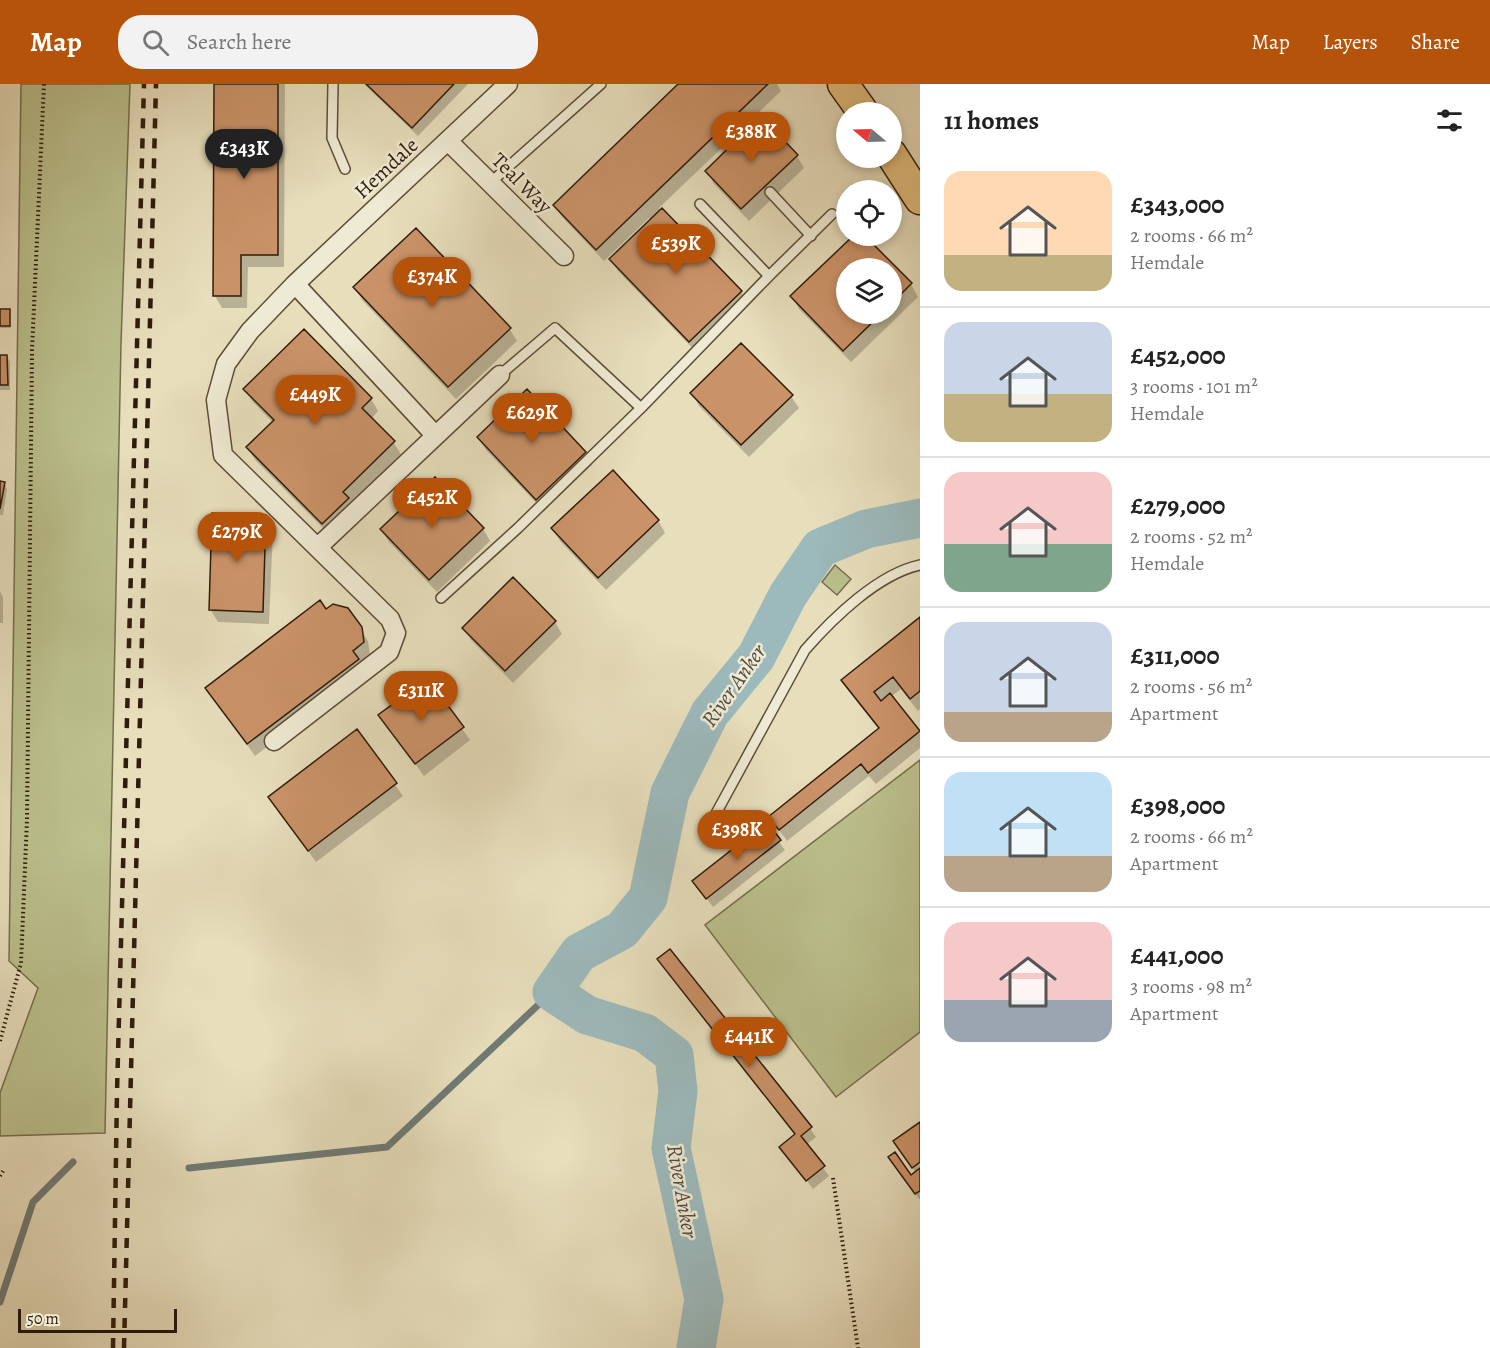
<!DOCTYPE html>
<html lang="en">
<head>
<meta charset="utf-8">
<style>
  :root { --surface:#fff; --page:#f2f2f2; --text:#222; --muted:#767676; --line:#e0e0e0; --accent:#b45309 }
  body { margin:0; font-family:Alegreya,serif; background:var(--page); color:var(--text); height:100vh; display:flex; flex-direction:column; font-size:22px; white-space:nowrap }
  * { box-sizing:border-box; margin:0 }
  p { font-size:20px; color:var(--muted) }
  .icon { flex:none; width:33px; height:33px; fill:none; stroke:currentColor; stroke-width:2; stroke-linecap:round; stroke-linejoin:round }
  .map { position:relative; flex:1; overflow:hidden }
  .details { display:flex; flex-direction:column; background:var(--surface); width:570px }
  .details>* { flex:none }
  .needle { width:39px; rotate:289deg }
  .controls { position:absolute; left:836px; top:18px; display:grid; gap:12px }
  .controls a { display:grid; place-items:center; width:66px; height:66px; border-radius:50%; background:var(--surface); box-shadow:0 3px 9px #0003; font-size:30px }
  .scale { position:absolute; left:18px; bottom:15px; width:159px; box-sizing:border-box; padding-left:6px; border:3px solid #2f1b0b; border-top:0; font-size:16px; line-height:21px; white-space:nowrap; color:#2f1b0b; -webkit-text-stroke:4px #efead3; paint-order:stroke }
  .price { position:absolute; translate:-50% -51px; padding:0 14px; border-radius:21px; background:var(--accent); color:#fff; font-size:20px; line-height:39px; filter:drop-shadow(0 2px 3px #0008) }
  .price::after { content:''; position:absolute; left:50%; top:36px; width:18px; height:14px; margin-left:-9px; background:inherit; clip-path:polygon(0 0,100% 0,50% 100%) }
  .price.selected { background:#222; color:#fff }
  ul { padding:0; list-style:none }
  li { display:flex; align-items:center; gap:18px; height:150px; padding:0 24px }
  li+li { border-top:2px solid var(--line) }
  li span { display:grid; place-items:center; flex:none; width:168px; height:120px; border-radius:18px; color:#555 }
  li>.icon { margin-inline-start:auto }
  span .icon { width:72px; height:72px; fill:#fffc; stroke-width:1 }
  li b { font-size:26px }
  h2 { display:flex; justify-content:space-between; align-items:center; height:72px; padding:0 24px; font-size:26px }
  header { display:flex; align-items:center; gap:36px; box-sizing:border-box; height:84px; padding:0 30px; background:var(--accent); color:#fff }
  header strong { font-size:28px }
  nav { display:flex; gap:33px; margin-inline-start:auto; font-size:21px }
  .search { width:420px; height:54px; background:var(--page); display:flex; align-items:center; gap:15px; box-sizing:border-box; padding:0 21px; border-radius:24px; color:var(--muted); font-size:22px }
  main { display:flex; flex:1; min-height:0 }
  .map>svg:first-child { display:block }
  .green { fill:#bbc08d; stroke:#756e4c; stroke-width:1.5 }
  .shadow { fill:#0003; fill-rule:evenodd }
  .lines { fill:none; stroke-linecap:round; stroke-linejoin:round }
  .stream { stroke:#707a75; stroke-width:7 }
  .river { stroke:#9cb9bb; stroke-width:39 }
  .building { fill:#ca9268; stroke:#2f1b0b; stroke-width:1.5 }
  .lane-casing { stroke:#5d4c37; stroke-width:12 }
  .street-casing { stroke:#5d4c37; stroke-width:21 }
  .primary-casing { stroke:#2f1b0b; stroke-width:33 }
  .path { stroke:#2f1b0b; stroke-width:4; stroke-dasharray:1.5 3; stroke-linecap:butt }
  .lane { stroke:#efead3; stroke-width:9 }
  .street { stroke:#efead3; stroke-width:18 }
  .primary { stroke:#e4bf7e; stroke-width:30 }
  .rail { stroke:#2f1b0b; stroke-width:4.5; stroke-dasharray:10 10; stroke-linecap:butt }
  .labels { text-anchor:middle; stroke-width:5; stroke-linejoin:round; paint-order:stroke }
  .street-label { font-size:21px; fill:#2f1b0b; stroke:#efead3 }
  .water-label { font-size:22px; font-style:italic; fill:#504a40; stroke:#efead3 }
</style>
</head>
<body>
<header>
<strong>Map</strong>
<div class="search"><svg class="icon" aria-label="search" viewBox="0 0 24 24"><circle cx="10" cy="10" r="6"/><path d="M15 15l6 6"/></svg>Search here</div>
<nav><a>Map</a><a>Layers</a><a>Share</a></nav>
</header>
<main>
<div class="map">
<svg width="920" height="1264" viewBox="0 0 920 1264">
  <rect width="100%" height="100%" fill="#e7debc"/>
  <filter id="stains"><feTurbulence type="fractalNoise" baseFrequency=".00333" numOctaves="4"/><feColorMatrix values="0 0 0 0 .2 0 0 0 0 .09 0 0 0 0 .02 0 0 0 .5 -.17"/></filter>
  <radialGradient id="worn" r=".72"><stop offset=".6" stop-color="#630" stop-opacity="0"/><stop offset="1" stop-color="#630" stop-opacity=".3"/></radialGradient>
  <path class="green" d="M21,0H130L121,259L105,1049L0,1052V1009L38,904L9,877Z
    M835,481L851,495L837,511L822,498Z
    M920,676V948L836,1013L705,841Z"/>
  <path class="shadow" d="M216,0H285L284,183H248L247,224H222L215,212Z
    M364,0H468L418,52Z
    M680,0H777L781,7L659,124L741,208L748,220L697,269L618,187L611,175L651,136L649,134L604,177L562,133L554,121Z
    M797,72L804,84L749,137L714,100L707,87Z
    M855,152H863L911,200L918,213L851,278L799,225L792,212ZM846,184H891V230H846Z
    M355,203L509,244L517,257L456,315L362,216Z
    M10,226L11,244H0V227Z
    M7,272L10,278V306H0V273Z
    M245,305L371,315L378,327L371,335L393,358L401,370L351,419L355,427L330,451L255,376L248,364L273,339L252,317Z
    M692,309L791,312L799,324L749,373L699,322Z
    M478,354L585,369L592,381L544,427L486,366Z
    M0,398L4,399L7,405L3,431H0Z
    M265,432L273,445L269,540L218,538L210,525Z
    M658,436L665,449L606,506L560,457L553,445Z
    M483,445L490,457L437,508L389,458L382,446Z
    M513,495L555,538L562,550L513,599L471,556L464,544Z
    M0,507L3,513V539H0Z
    M326,527L360,544L368,557L370,571L364,588L255,672L207,604Z
    M920,534V625L918,627L901,605L891,613L920,650V664L876,700L869,692L787,757L770,733L880,645L850,608L843,596Z
    M432,602L470,656L424,692L380,631L416,614Z
    M357,648L403,712L316,778L270,714Z
    M766,741L785,766L713,823L694,797Z
    M659,875L810,1044L816,1053L806,1061L829,1092L813,1105L781,1063L796,1051Z
    M920,1040V1115H919L894,1080L911,1093L916,1089L898,1064Z"/>
  <g class="lines">
    <path class="stream" d="M189,1084L387,1063L552,908
      M0,1218L33,1118L73,1078"/>
    <path class="river" d="M696,1264L704,1215L671,1064L678,1007L674,971L645,949L587,931L552,908L579,869L622,846L648,814L670,709L710,629L756,573L788,511L820,464L866,445L920,434"/>
  </g>
  <path class="building" d="M214,0H278V171H241V212H213Z
    M366,0H454L412,44Z
    M678,0H768L596,166L553,121Z
    M761,32L798,71L741,125L705,87Z
    M662,124L742,207L689,258L609,175Z
    M416,144L511,244L448,303L353,203Z
    M853,152H865L912,199L891,220V184H846V230H881L843,267L790,212Z
    M0,225H10V242H0Z
    M304,245L372,314L362,324L395,357L343,408L349,414L322,440L246,363L274,336L243,305Z
    M741,259L793,311L741,361L690,309Z
    M0,271H7L8,301H0Z
    M527,305L586,368L536,416L477,353Z
    M613,386L659,436L598,494L551,444Z
    M435,393L484,444L429,496L380,445Z
    M0,397L5,398L0,425Z
    M212,429L266,431L263,528L209,526Z
    M513,493L556,537L505,587L462,544Z
    M320,516L326,525L333,520L348,524L362,543L364,558L353,567L359,575L247,660L205,604Z
    M920,533V607L910,615L893,593L874,608L881,617L890,609L920,647L868,689L861,680L779,746L768,733L879,644L841,596Z
    M432,600L464,643L415,680L378,631L412,606L417,612Z
    M357,645L397,699L308,767L268,713Z
    M767,738L781,756L706,815L692,797Z
    M670,865L812,1043L801,1052L825,1082L806,1097L779,1063L795,1050L657,875Z
    M920,1038V1078L912,1084L893,1057Z
    M895,1068L911,1091L920,1084V1107L915,1110L888,1073Z"/>
  <g class="lines">
    <g class="lane-casing">
      <path id="lane" d="M333,0L332,54L345,85
        M490,99L601,0
        M770,108L811,152
        M700,120L769,192
        M641,324L769,192L832,130
        M441,514L518,444L641,324L555,244L500,291
        M713,735L805,566C833,534 878,490 920,481"/>
    </g>
    <g class="street-casing">
      <path id="street" d="M448,57L564,172
        M295,200L435,351
        M318,463L500,291
        M274,657L389,568L396,549L390,535L223,371L216,316L226,280L250,247L295,200L508,0"/>
    </g>
    <g class="primary-casing">
      <path id="primary" d="M843,0L863,28
        M891,70L920,115"/>
    </g>
    <path class="path" d="M0,957L21,879L27,735L32,266L44,0
      M0,1092L3,1087
      M833,1094L858,1264"/>
    <use href="#lane" class="lane"/>
    <use href="#street" class="street"/>
    <use href="#primary" class="primary"/>
    <path class="rail" d="M113,1264L117,1008L144,0
      M124,1264L156,0"/>
  </g>
  <g class="labels">
    <g class="street-label">
      <text transform="translate(386 84) rotate(-43)" y="7">Hemdale</text>
      <text transform="translate(522 99) rotate(45)" y="7">Teal Way</text>
    </g>
    <g class="water-label">
      <text transform="translate(733 601) rotate(-55)" y="8">River Anker</text>
      <text transform="translate(683 1107) rotate(80)" y="8">River Anker</text>
    </g>
  </g>
  <rect width="100%" height="100%" filter="url(#stains)"/>
  <rect width="100%" height="100%" fill="url(#worn)"/>
</svg>
<div class="controls">
<a><svg class="needle" viewBox="-14 -14 28 28"><path d="M0-13l5 13h-10z" fill="#e53935"/><path d="M0 13l5-13h-10z" fill="#767676"/></svg></a>
<a><svg class="icon" aria-label="locate" viewBox="0 0 24 24"><circle cx="12" cy="12" r="6"/><path d="M12 2v4M12 18v4M2 12h4M18 12h4"/></svg></a>
<a><svg class="icon" aria-label="layers" viewBox="0 0 24 24"><path d="M12 4l9 5-9 5-9-5zM3 14l9 5 9-5"/></svg></a>
</div>
<div class="scale">50 m</div>
<b class="price" style="left:751px;top:79px">£388K</b>
<b class="price selected" style="left:244px;top:96px">£343K</b>
<b class="price" style="left:676px;top:191px">£539K</b>
<b class="price" style="left:432px;top:224px">£374K</b>
<b class="price" style="left:315px;top:342px">£449K</b>
<b class="price" style="left:532px;top:360px">£629K</b>
<b class="price" style="left:432px;top:445px">£452K</b>
<b class="price" style="left:237px;top:479px">£279K</b>
<b class="price" style="left:421px;top:638px">£311K</b>
<b class="price" style="left:737px;top:777px">£398K</b>
<b class="price" style="left:749px;top:984px">£441K</b>
</div>
<section class="details">
<h2>11 homes<svg class="icon" aria-label="filters" viewBox="0 0 24 24"><path d="M4 7h16M4 17h16"/><circle cx="9" cy="7" r="2"/><circle cx="15" cy="17" r="2"/></svg></h2>
<ul>
<li><span style="background:linear-gradient(#ffd9b3 70%,#c2b280 0)"><svg class="icon" aria-label="home" viewBox="0 0 24 24"><path d="M3 11l9-7 9 7M6 9v11h12V9"/></svg></span><div><b>£343,000</b><p>2 rooms · 66 m²</p><p>Hemdale</p></div></li>
<li><span style="background:linear-gradient(#c9d6e8 60%,#c2b280 0)"><svg class="icon" aria-label="home" viewBox="0 0 24 24"><path d="M3 11l9-7 9 7M6 9v11h12V9"/></svg></span><div><b>£452,000</b><p>3 rooms · 101 m²</p><p>Hemdale</p></div></li>
<li><span style="background:linear-gradient(#f6c9c9 60%,#7fa58c 0)"><svg class="icon" aria-label="home" viewBox="0 0 24 24"><path d="M3 11l9-7 9 7M6 9v11h12V9"/></svg></span><div><b>£279,000</b><p>2 rooms · 52 m²</p><p>Hemdale</p></div></li>
<li><span style="background:linear-gradient(#c9d6e8 75%,#b9a48a 0)"><svg class="icon" aria-label="home" viewBox="0 0 24 24"><path d="M3 11l9-7 9 7M6 9v11h12V9"/></svg></span><div><b>£311,000</b><p>2 rooms · 56 m²</p><p>Apartment</p></div></li>
<li><span style="background:linear-gradient(#bfe0f5 70%,#b9a48a 0)"><svg class="icon" aria-label="home" viewBox="0 0 24 24"><path d="M3 11l9-7 9 7M6 9v11h12V9"/></svg></span><div><b>£398,000</b><p>2 rooms · 66 m²</p><p>Apartment</p></div></li>
<li><span style="background:linear-gradient(#f6c9c9 65%,#9aa5b1 0)"><svg class="icon" aria-label="home" viewBox="0 0 24 24"><path d="M3 11l9-7 9 7M6 9v11h12V9"/></svg></span><div><b>£441,000</b><p>3 rooms · 98 m²</p><p>Apartment</p></div></li>
</ul>
</section>
</main>
</body>
</html>
